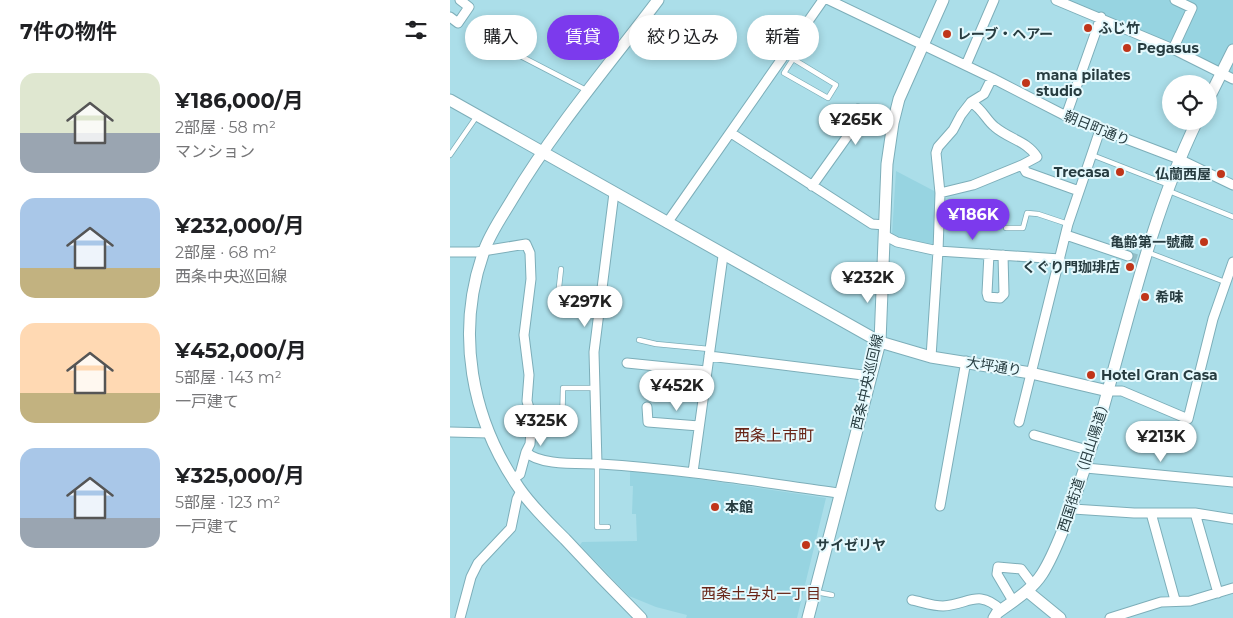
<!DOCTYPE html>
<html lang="ja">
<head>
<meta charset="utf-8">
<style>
  :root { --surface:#fff; --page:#f6f6f6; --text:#202124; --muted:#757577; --accent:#7c3aed }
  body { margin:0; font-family:Montserrat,"Noto Sans JP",sans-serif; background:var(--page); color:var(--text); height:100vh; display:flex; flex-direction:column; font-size:19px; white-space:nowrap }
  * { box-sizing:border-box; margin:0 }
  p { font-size:16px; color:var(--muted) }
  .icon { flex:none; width:28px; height:28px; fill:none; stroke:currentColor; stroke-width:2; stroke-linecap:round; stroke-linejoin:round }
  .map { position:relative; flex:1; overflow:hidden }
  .sheet { display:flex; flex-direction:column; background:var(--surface); width:450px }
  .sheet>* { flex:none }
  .banner { position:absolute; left:15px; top:15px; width:475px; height:45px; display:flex; gap:10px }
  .fabs { position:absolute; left:712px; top:75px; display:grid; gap:10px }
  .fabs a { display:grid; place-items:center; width:55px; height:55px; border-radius:50%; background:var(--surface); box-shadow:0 2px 8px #0003; font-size:25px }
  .price { position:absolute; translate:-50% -42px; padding:0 11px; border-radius:18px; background:#fff; color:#222; font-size:16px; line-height:32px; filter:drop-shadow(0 1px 2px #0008) }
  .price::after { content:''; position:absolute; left:50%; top:30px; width:15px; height:11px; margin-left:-8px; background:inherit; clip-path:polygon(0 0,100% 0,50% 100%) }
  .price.selected { background:var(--accent); color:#fff }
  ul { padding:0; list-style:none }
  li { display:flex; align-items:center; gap:15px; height:125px; padding:0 20px }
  li span { display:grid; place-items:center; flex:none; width:140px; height:100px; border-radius:15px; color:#555 }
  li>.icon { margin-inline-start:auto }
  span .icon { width:60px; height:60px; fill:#fffc; stroke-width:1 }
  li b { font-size:21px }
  h2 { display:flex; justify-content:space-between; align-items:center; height:60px; padding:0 20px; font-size:21px }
  .tag { padding:0 18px; border-radius:22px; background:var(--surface); box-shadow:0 2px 8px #0003; font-size:18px; line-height:45px }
  .tag.selected { background:var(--accent); color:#fff }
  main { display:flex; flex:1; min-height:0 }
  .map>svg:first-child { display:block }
  .built { fill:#97d4e1 }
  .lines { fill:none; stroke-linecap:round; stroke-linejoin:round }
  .minor-tunnel { stroke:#91bec7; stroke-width:9; stroke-dasharray:9 4.5; stroke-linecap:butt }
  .service-casing { stroke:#7daeb9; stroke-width:6 }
  .minor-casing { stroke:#7daeb9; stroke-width:11 }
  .tertiary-casing { stroke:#7daeb9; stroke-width:13 }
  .service { stroke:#fff; stroke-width:4.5 }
  .minor { stroke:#fff; stroke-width:9 }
  .tertiary { stroke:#fff; stroke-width:11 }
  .poi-dot { fill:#c03519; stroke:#e5f9fd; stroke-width:2 }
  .labels { text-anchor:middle; stroke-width:4; stroke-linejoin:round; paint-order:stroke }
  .poi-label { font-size:14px; font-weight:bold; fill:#273c40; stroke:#e5f9fd; text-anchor:start }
  .street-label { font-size:14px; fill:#273c40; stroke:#e5f9fd }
  .neighbourhood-label { font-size:15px; fill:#682517; stroke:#e5f9fd }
  .quarter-label { font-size:16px; fill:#682517; stroke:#e5f9fd }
</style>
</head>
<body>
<main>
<section class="sheet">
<h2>7件の物件<svg class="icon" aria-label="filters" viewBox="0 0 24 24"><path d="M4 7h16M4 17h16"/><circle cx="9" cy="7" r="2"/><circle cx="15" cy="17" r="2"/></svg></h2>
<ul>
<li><span style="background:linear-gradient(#dfe7d0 60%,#9aa5b1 0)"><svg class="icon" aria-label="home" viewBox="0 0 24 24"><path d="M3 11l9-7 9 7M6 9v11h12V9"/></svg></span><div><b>¥186,000/月</b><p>2部屋 · 58 m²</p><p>マンション</p></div></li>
<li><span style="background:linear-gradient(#a9c7e8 70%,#c2b280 0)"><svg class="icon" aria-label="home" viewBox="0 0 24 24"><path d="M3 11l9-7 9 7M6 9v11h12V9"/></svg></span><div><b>¥232,000/月</b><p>2部屋 · 68 m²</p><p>西条中央巡回線</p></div></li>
<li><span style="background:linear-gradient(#ffd9b3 70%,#c2b280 0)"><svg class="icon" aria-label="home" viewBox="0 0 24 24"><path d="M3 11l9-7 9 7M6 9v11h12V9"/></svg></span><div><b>¥452,000/月</b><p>5部屋 · 143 m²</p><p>一戸建て</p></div></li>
<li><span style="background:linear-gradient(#a9c7e8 70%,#9aa5b1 0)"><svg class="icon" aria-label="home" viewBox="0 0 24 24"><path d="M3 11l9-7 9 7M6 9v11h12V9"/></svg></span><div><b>¥325,000/月</b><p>5部屋 · 123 m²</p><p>一戸建て</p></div></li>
</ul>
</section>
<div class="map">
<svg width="783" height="618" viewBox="0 0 783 618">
  <rect width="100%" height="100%" fill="#abdee9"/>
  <path class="built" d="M604,0H783V82L684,37Z
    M446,171L488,193L486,249L449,240L442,235Z
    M180,471H193L376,498L347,618H236L237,615L206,607L179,596L130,545L132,542L187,541L186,514H182L183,486H180Z"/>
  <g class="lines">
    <path class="minor-tunnel" d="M678,256L693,261"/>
    <g class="service-casing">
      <path id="service" d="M30,35L138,91
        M335,54L386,85L378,98L334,73L343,59
        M0,155L27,116
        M642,155L719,185
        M719,191L783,217
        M556,228H573L577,213L588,214L618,224
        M697,252L775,282
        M108,296L111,269
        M189,340L206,344L259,349
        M112,431L113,388H145
        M147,464V527H158
        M366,592L382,595"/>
    </g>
    <g class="minor-casing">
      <path id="minor" d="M379,0L542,78L616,116L729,159L783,185
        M606,0L723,49L783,79
        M0,17L8,23L19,7L10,0
        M723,49L742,8L725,0
        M516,65L544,0
        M521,102C534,111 536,120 545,127C559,139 577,141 587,157L572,165
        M616,116L651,17
        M281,133L422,224L435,225
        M362,186L414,113L408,109
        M490,193L523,185L572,165L576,172L629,191
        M217,223L373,0
        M434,235L447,242L488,251L610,259
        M616,235L678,256
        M0,252H27L76,244L80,253L81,279L74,335L79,375L77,401L82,419L80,444L76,452
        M539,254L537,293L538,297L550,298L554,294L553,255
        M259,356L421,376
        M481,357L488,251L490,193L486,153L488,147L503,130L511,115L521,102L534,94L542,78
        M177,363L256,371
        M658,391H672L738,419L763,319L783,262
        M197,407L198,422L249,426
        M569,422L618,224L650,130
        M0,432L39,433
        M584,435L641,451
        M147,464L144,352L164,193
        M636,468L783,482
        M243,472L273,256
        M63,479L70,474L76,452C90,466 130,463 150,464C230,469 309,482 389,493
        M490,506L516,361
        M623,509L684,513H745L783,519
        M701,513L725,600
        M745,513L768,593
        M462,600C472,602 483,606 493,606C518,605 528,588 551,610
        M563,601L547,574L548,567L571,569L583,585
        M10,618L21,577L28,563L61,528L67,499L71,491
        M660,618L711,602L740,601L783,588"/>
    </g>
    <g class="tertiary-casing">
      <path id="tertiary" d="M759,98L783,50
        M0,100L430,342L481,357L581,373L658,391
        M577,591L610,618
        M191,618C165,592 140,566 115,539C99,523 82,507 69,488C21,419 5,332 34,251C40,233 53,215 63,198C105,128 159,65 208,0
        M358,618L430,342L437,164L443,123L449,99L493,0
        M544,618L547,613C563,601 581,591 592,574C601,560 607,545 613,530C627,493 639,457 650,419C679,318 701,216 747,121"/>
    </g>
    <use href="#service" class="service"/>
    <use href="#minor" class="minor"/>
    <use href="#tertiary" class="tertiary"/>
  </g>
  <g class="poi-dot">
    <circle cx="638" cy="28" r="5"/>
    <circle cx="497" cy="34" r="5"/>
    <circle cx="677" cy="48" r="5"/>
    <circle cx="576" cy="83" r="5"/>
    <circle cx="670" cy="172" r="5"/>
    <circle cx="771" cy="174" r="5"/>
    <circle cx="754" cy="242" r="5"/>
    <circle cx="680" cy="267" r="5"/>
    <circle cx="695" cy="297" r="5"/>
    <circle cx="641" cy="375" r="5"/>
    <circle cx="265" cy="507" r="5"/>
    <circle cx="356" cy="545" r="5"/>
  </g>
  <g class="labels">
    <g class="poi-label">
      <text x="648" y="33">ふじ竹</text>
      <text x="507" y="39">レーブ・ヘアー</text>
      <text x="687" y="53">Pegasus</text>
      <text x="586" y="80">mana pilates<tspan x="586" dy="16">studio</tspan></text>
      <text x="660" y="177" text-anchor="end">Trecasa</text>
      <text x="761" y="179" text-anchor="end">仏蘭西屋</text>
      <text x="744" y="247" text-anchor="end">亀齢第一號藏</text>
      <text x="670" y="272" text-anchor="end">くぐり門珈琲店</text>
      <text x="705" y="302">希味</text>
      <text x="651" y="380">Hotel Gran Casa</text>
      <text x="275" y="512">本館</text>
      <text x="366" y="550">サイゼリヤ</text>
    </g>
    <g class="street-label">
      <text transform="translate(647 128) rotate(22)" y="5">朝日町通り</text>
      <text transform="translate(544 366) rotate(9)" y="5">大坪通り</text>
      <text transform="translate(417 382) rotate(-77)" y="5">西条中央巡回線</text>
      <text transform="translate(634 465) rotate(-72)" y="5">西国街道（旧山陽道）</text>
    </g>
    <g class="neighbourhood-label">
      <text x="311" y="599">西条土与丸一丁目</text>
    </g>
    <g class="quarter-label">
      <text x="324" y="441">西条上市町</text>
    </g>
  </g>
</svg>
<div class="fabs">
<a><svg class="icon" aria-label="locate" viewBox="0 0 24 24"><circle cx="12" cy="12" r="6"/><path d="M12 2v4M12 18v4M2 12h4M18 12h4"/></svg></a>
</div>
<b class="price" style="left:406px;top:146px">¥265K</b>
<b class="price selected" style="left:523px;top:241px">¥186K</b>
<b class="price" style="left:418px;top:304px">¥232K</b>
<b class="price" style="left:135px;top:328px">¥297K</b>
<b class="price" style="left:227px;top:412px">¥452K</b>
<b class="price" style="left:91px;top:447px">¥325K</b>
<b class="price" style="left:711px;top:463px">¥213K</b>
<div class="banner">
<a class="tag">購入</a>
<a class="tag selected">賃貸</a>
<a class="tag">絞り込み</a>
<a class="tag">新着</a>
</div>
</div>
</main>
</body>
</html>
